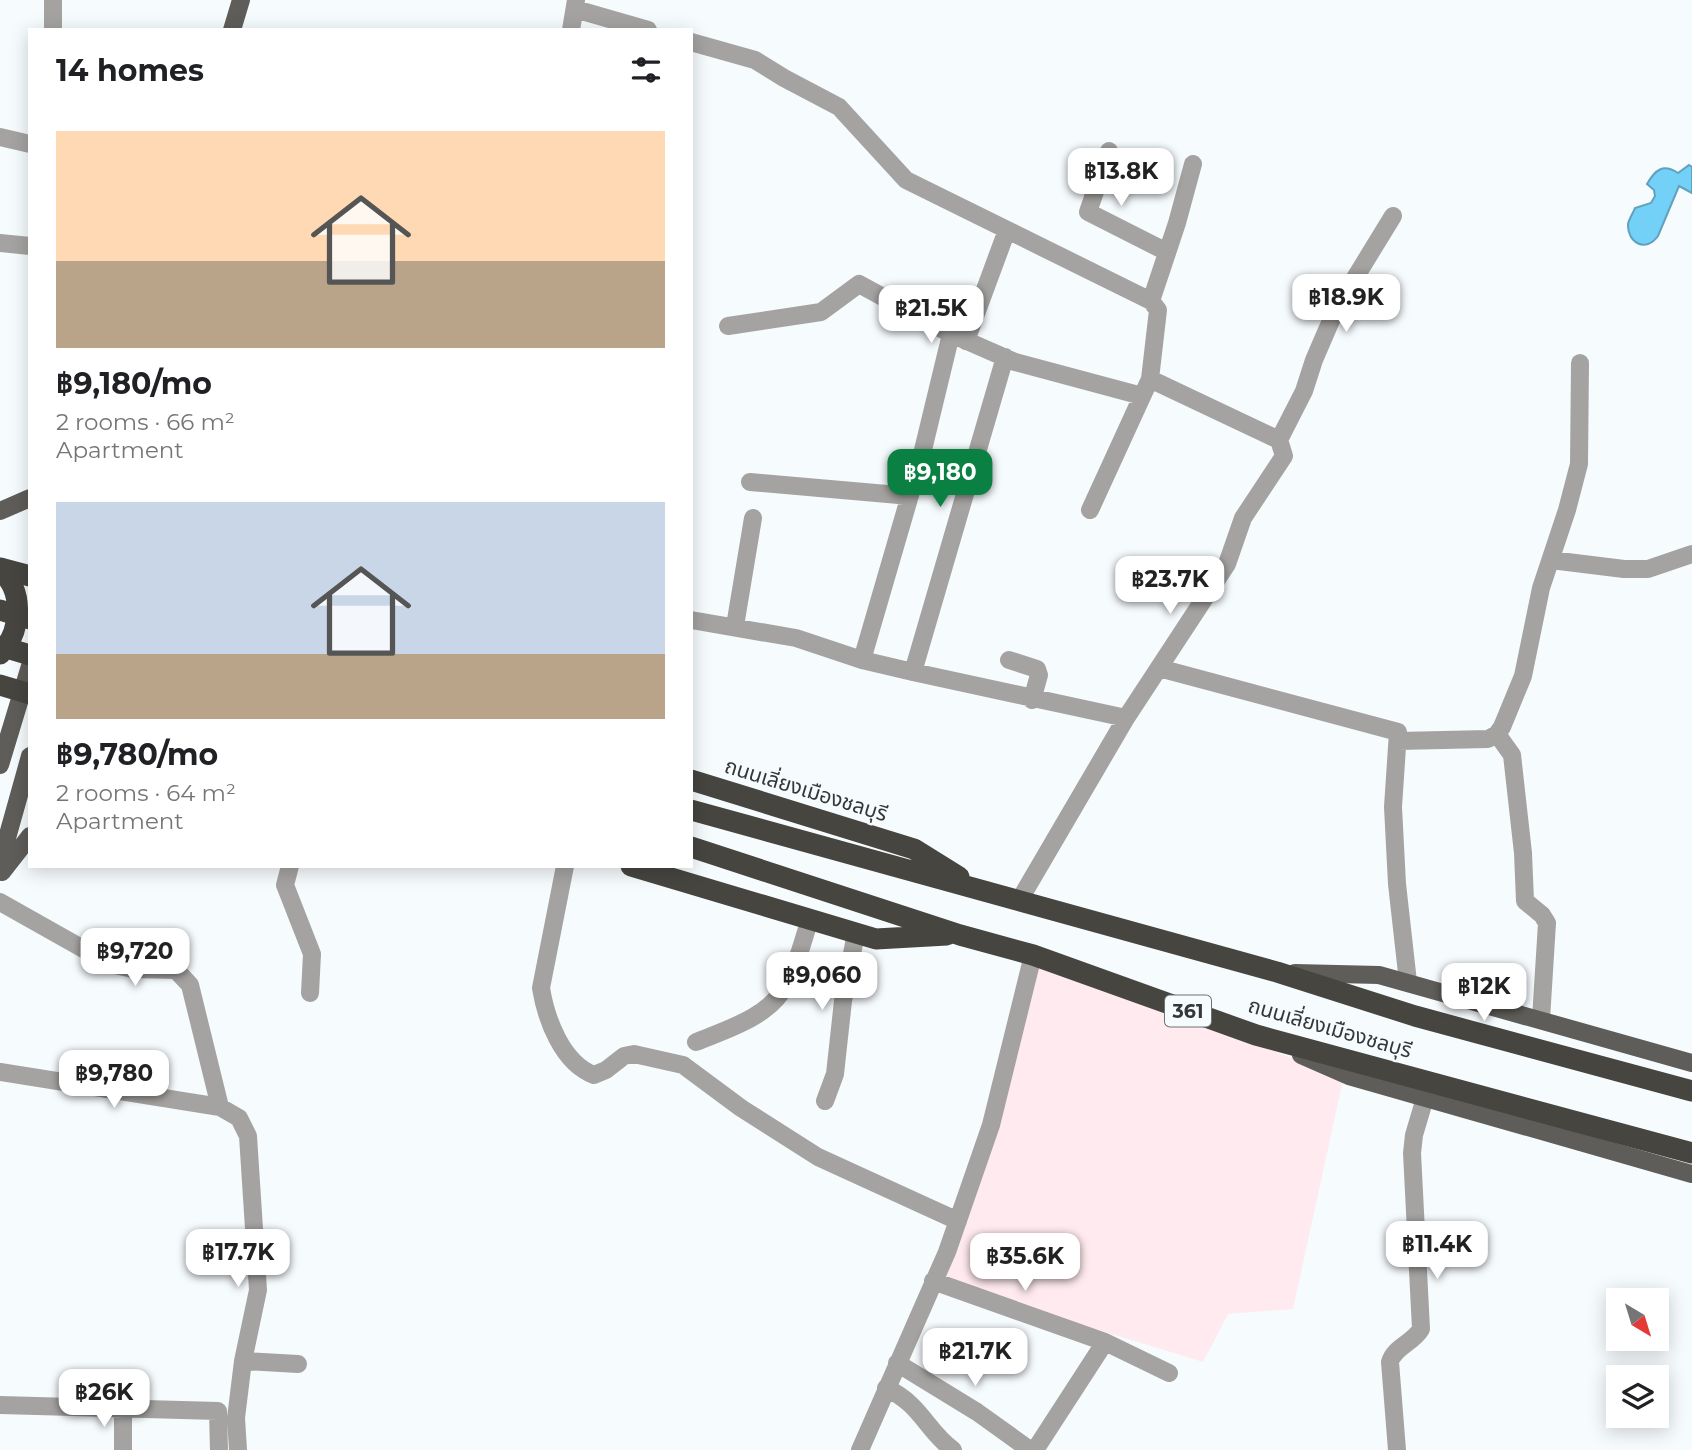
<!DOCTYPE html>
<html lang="en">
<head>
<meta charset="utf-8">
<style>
  :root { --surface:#fff; --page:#f2f2f2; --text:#202124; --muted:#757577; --accent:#0b8043 }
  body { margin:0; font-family:Montserrat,"Noto Sans Thai",sans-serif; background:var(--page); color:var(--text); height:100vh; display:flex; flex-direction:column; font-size:26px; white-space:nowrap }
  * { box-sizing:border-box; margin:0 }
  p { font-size:23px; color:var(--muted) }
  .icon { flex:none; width:38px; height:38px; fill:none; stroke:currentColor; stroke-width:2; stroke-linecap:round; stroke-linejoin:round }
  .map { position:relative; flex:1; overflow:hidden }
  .details { position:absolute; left:28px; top:28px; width:665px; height:840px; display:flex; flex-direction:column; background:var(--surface); border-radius:0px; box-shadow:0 4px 18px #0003 }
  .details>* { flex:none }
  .needle { width:46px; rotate:142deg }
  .fabs { position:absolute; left:1606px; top:1288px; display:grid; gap:14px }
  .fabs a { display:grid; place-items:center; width:63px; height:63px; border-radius:0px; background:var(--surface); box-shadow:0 4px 18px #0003; font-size:35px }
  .price { position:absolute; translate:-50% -60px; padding:0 16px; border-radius:14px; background:#fff; color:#222; font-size:23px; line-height:46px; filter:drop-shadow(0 2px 4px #0008) }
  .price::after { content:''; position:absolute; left:50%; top:42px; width:21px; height:16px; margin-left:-10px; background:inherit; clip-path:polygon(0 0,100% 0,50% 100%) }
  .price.active { background:var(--accent); color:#fff }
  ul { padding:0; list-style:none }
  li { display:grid; align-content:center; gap:14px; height:371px; padding:0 28px }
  li span { display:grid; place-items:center; height:217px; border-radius:0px; color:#555 }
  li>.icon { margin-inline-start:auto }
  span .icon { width:126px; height:126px; fill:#fffc; stroke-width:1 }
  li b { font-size:30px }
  h2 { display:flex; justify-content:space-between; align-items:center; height:84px; padding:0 28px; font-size:30px }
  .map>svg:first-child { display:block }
  .industrial { fill:#ffeaef }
  .water { fill:#73d0f6; stroke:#60a2bd; stroke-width:2 }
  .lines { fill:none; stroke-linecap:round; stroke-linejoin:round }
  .minor { stroke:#a5a3a1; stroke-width:18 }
  .major { stroke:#5f5d59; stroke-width:18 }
  .highway { stroke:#474540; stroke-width:21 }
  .highway-bridge { stroke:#474540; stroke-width:21 }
  .labels { text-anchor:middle; stroke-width:5; stroke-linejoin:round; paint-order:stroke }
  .shield { fill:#f6fbfe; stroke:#6f7273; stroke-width:2 }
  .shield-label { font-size:19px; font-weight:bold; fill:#353738 }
  .street-label { font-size:21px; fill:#353738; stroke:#f6fbfe }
</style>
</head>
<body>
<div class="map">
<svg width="1692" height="1450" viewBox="0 0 1692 1450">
  <rect width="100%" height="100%" fill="#f6fbfe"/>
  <path class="industrial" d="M1024,959L1131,991L1343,1080L1293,1309L1228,1314L1203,1362L943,1282Z"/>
  <path class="water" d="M1689,165L1692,167V193L1679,186L1658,236C1646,253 1627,243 1628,224C1629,219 1633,213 1635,208L1651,203L1655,196L1654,190L1647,184C1655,170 1663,163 1678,173Z"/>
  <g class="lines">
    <path class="minor" d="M53,0V30
      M575,9L648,30
      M571,30L576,0
      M691,42L755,60L784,78L839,107L906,180L1151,301L1158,310L1150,379L1090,510
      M0,137L30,144
      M1109,151L1088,212L1167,252
      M0,243L30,246
      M1151,301L1177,223L1193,164
      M728,326L821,312L859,284L951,334L1015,362L1142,396
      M966,341L1007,230
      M1279,440L1304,391L1314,360L1336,309L1393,216
      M750,482L910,496
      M1551,560L1624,569H1648L1692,554
      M691,620L796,638L862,660L913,672L1126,718
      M735,626L753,518
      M862,660L922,454L951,334
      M1009,660L1037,669L1039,675L1032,700
      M1159,668L1398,732L1393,807L1397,884L1408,982
      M913,672L1005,357
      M1497,734L1512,755L1523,853L1525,901L1542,915L1547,923L1541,1019
      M1398,741L1488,739L1497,734L1502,727L1523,676L1541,588L1567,510L1579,464L1580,363
      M290,866L285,885L312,954L310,993
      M565,866L541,988C546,1019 562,1063 594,1075L606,1070L624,1056L634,1054L683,1065L741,1108L818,1157L958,1221
      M1019,901L1126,718L1227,564L1243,518L1284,456L1279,440L1150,379
      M0,902L110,964L133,969L176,970L190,985L220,1107
      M696,1042C728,1029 769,1017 786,985C797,966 803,940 810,919
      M0,1072L220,1107L239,1118L248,1136L258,1290L243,1361L236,1418L238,1450
      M825,1101L835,1074L843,1001L856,933
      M933,1281L1105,1342
      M243,1361L298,1364
      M897,1363L977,1412L1030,1450
      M886,1388C922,1405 925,1429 953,1450
      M0,1405L218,1411L219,1450
      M123,1450V1408
      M860,1450L947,1252L991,1125L1033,955
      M1035,1450L1105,1342L1169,1373
      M1397,1450L1390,1362C1394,1347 1413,1343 1421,1329L1412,1153L1414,1135L1425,1098"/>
    <path class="major" d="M232,30L241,0
      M0,511L30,498
      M0,765L30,666
      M0,863L30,756
      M2,872L30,836
      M1295,973L1379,975L1692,1063
      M1301,1055L1349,1076L1692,1174"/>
    <path class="highway" d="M0,568L30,576
      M0,654C17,638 22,608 13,587C10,580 4,574 1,568
      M0,685L30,694
      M691,780L914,849L959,877
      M691,810L1277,972L1415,1016L1692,1091
      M691,847L960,935L1033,955L1256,1035L1692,1153
      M631,866L876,939L947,935"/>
    <path class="highway-bridge" d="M0,610L30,619
      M0,646L30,655"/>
  </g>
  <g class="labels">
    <rect class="shield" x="1165" y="995.5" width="46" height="31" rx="5"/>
    <g class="shield-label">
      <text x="1188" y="1018">361</text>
    </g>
    <g class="street-label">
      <text transform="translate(806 790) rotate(17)" y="7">ถนนเลี่ยงเมืองชลบุรี</text>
      <text transform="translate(1330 1028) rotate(16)" y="7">ถนนเลี่ยงเมืองชลบุรี</text>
    </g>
  </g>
</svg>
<div class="fabs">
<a><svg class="needle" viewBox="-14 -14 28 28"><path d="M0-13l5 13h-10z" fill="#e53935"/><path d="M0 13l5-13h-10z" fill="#757577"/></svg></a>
<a><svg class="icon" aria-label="layers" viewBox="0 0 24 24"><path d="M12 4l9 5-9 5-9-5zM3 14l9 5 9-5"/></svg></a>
</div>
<b class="price" style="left:1121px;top:208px">฿13.8K</b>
<b class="price" style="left:1346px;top:334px">฿18.9K</b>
<b class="price" style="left:931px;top:345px">฿21.5K</b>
<b class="price active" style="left:940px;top:509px">฿9,180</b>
<b class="price" style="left:1170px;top:616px">฿23.7K</b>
<b class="price" style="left:135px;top:988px">฿9,720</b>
<b class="price" style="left:822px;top:1012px">฿9,060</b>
<b class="price" style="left:1484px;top:1023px">฿12K</b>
<b class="price" style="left:114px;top:1110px">฿9,780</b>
<b class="price" style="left:1437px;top:1281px">฿11.4K</b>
<b class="price" style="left:238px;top:1289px">฿17.7K</b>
<b class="price" style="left:1025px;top:1293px">฿35.6K</b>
<b class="price" style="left:975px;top:1388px">฿21.7K</b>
<b class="price" style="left:104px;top:1429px">฿26K</b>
<section class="details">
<h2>14 homes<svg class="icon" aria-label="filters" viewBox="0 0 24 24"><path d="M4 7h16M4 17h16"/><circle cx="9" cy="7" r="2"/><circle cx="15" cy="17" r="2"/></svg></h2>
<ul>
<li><span style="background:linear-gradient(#ffd9b3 60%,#b9a48a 0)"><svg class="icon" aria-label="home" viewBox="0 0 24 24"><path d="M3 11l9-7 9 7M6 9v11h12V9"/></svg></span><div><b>฿9,180/mo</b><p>2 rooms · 66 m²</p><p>Apartment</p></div></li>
<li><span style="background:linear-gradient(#c9d6e8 70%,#b9a48a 0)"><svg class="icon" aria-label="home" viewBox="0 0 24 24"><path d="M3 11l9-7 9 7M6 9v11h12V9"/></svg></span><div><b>฿9,780/mo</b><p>2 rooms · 64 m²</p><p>Apartment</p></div></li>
</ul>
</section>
</div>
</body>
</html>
